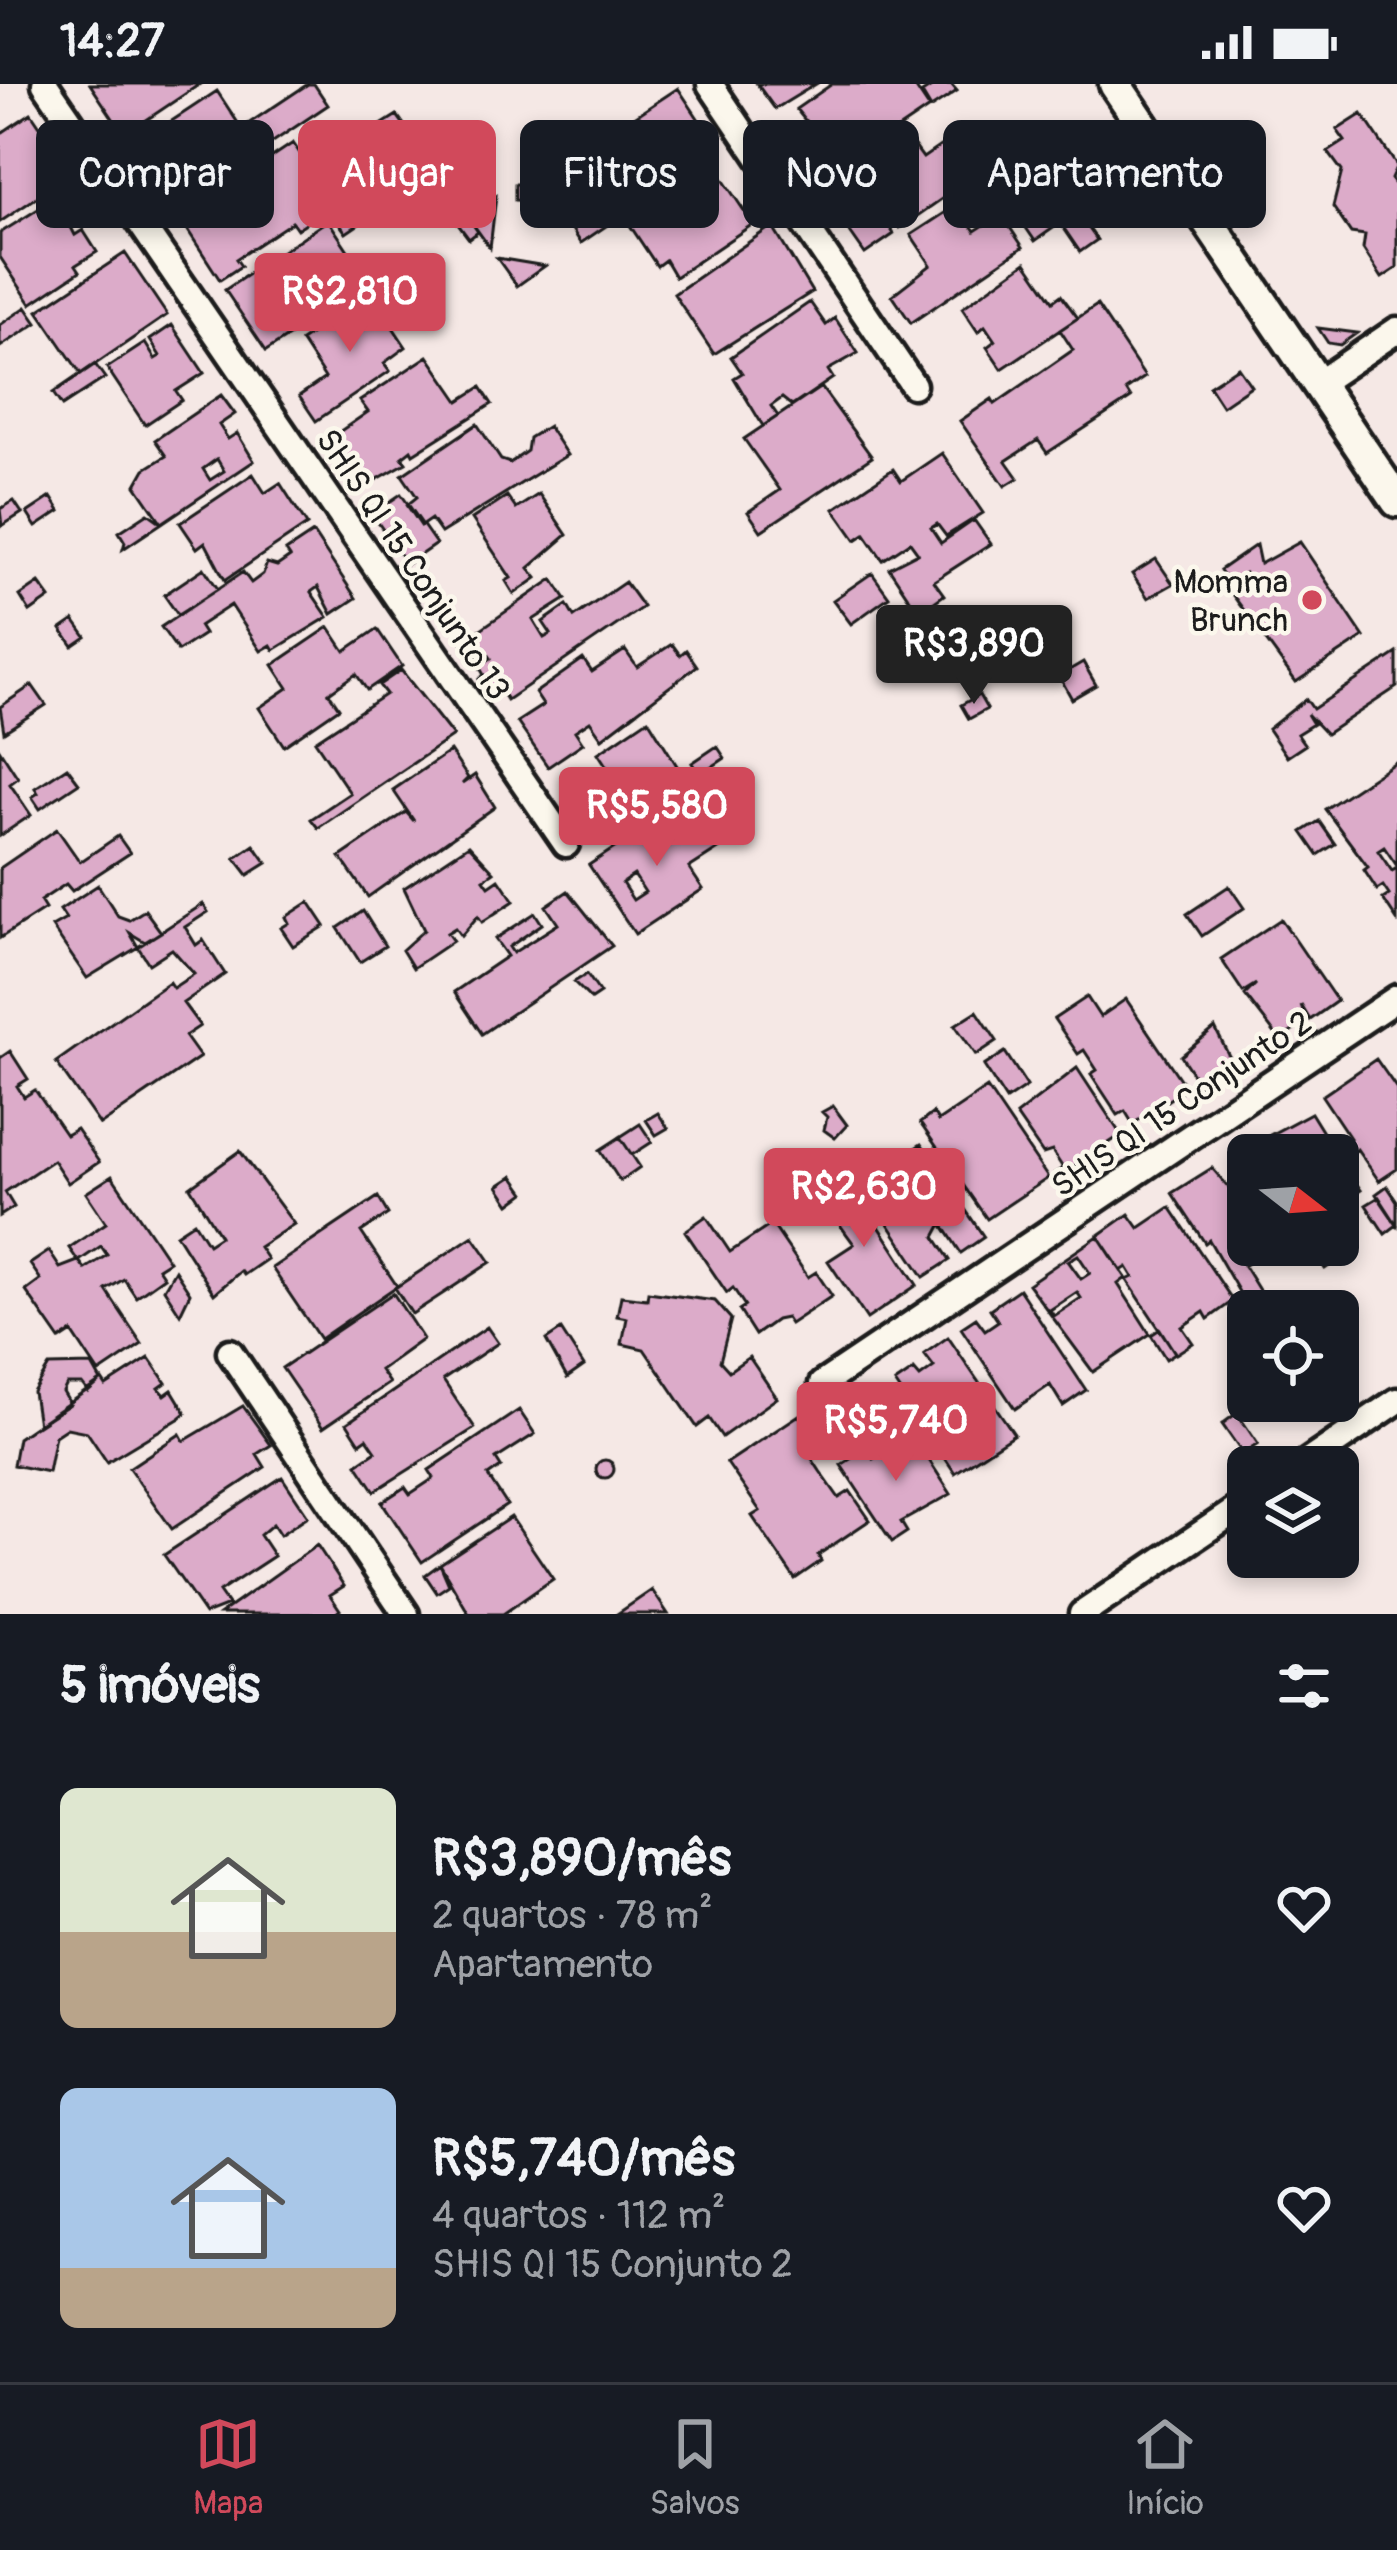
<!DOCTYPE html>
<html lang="pt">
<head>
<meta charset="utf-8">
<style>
  :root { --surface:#171b24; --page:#20242c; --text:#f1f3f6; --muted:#9ea1a6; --line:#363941; --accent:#d1495b }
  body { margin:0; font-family:Pangolin,sans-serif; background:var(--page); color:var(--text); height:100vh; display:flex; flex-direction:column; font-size:45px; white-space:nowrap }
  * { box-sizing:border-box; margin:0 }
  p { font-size:39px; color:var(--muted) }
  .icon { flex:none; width:66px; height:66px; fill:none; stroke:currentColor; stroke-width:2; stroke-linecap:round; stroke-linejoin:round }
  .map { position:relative; height:1530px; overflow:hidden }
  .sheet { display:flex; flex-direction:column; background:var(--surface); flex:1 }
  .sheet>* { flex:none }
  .top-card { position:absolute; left:36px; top:36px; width:1326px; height:108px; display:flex; gap:24px }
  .needle { width:78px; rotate:107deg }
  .controls { position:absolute; left:1227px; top:1050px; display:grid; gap:24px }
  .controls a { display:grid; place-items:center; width:132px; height:132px; border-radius:18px; background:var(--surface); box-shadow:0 6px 18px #0003; font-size:60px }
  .price { position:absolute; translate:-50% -102px; padding:0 27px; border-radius:12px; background:var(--accent); color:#fff; font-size:39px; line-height:78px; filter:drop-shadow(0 3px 6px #0008) }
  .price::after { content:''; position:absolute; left:50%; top:72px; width:36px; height:27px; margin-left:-18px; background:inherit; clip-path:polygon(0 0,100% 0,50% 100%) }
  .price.current { background:#222; color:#fff }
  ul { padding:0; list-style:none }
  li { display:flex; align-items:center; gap:36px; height:300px; padding:0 60px }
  li span { display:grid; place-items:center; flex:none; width:336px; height:240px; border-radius:18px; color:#555 }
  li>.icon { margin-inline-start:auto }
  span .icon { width:144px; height:144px; fill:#fffc; stroke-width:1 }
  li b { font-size:51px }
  h2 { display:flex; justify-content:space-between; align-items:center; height:144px; padding:0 60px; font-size:51px }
  .chip { padding:0 42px; border-radius:18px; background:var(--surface); box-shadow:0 6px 18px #0003; font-size:42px; line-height:108px }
  .chip.current { background:var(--accent); color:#fff }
  .status { display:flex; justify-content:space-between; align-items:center; height:84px; padding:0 60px; background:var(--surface); direction:ltr }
  .status svg { height:33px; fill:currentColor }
  .menu { display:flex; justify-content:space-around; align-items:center; height:168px; border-top:3px solid var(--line); background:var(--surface); font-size:33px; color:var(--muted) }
  .menu a { display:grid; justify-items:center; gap:6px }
  .menu .current { color:var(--accent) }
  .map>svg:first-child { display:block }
  .building { fill:#dcabc9; stroke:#1c1c1c; stroke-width:3; fill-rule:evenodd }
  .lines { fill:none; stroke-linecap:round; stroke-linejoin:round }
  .minor-casing { stroke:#1c1c1c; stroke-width:33 }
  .tertiary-casing { stroke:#1c1c1c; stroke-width:39 }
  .minor { stroke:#fbf7ec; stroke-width:24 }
  .tertiary { stroke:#fbf7ec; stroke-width:30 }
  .poi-dot { fill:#d1495b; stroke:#fbf7ec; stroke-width:4.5 }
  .labels { text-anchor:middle; stroke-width:9; stroke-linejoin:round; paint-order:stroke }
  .street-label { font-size:33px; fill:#1c1c1c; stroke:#fbf7ec }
  .poi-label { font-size:33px; fill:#1c1c1c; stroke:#fbf7ec; text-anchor:end }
</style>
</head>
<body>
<div class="status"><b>14:27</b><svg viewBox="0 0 49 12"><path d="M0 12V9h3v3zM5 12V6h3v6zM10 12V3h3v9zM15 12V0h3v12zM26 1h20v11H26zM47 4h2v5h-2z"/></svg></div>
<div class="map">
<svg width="1397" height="1530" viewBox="0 0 1397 1530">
  <rect width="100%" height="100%" fill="#f5e8e5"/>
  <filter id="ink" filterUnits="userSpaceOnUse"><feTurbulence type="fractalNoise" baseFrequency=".00833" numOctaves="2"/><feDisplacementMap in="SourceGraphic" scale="24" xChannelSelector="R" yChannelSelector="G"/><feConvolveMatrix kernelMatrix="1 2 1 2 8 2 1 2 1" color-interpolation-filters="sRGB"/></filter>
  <g filter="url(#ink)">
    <path class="building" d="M90,0H200L124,51Z
      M308,0H314L328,21L258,68L242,44Z
      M757,0H816L775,25Z
      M832,0H913L929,24L830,91L806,58L816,50L796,25Z
      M936,0H951L957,7L931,24L922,9Z
      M678,4L719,66L633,123L628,120L631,125L581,159L571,144L576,128L607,107H619L592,61Z
      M217,7L255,65L177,122L151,84L163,73L149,52Z
      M31,29L72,90L0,138V50Z
      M1362,30L1397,82L1391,95L1397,103V184L1382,194L1363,165L1365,151L1351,149L1333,123L1342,87L1328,68L1345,57L1337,46Z
      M397,31L418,60L352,103L341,86L387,56L378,43Z
      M1031,42L1037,50L1015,65L1009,56Z
      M994,49L1009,71L983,86L969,66Z
      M956,51L982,87L900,144L859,85L907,52L923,74Z
      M293,59L321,101L336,90L349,110L297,145L292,138L236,175L241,182L220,196L185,142L195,135L190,128Z
      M420,63L435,86L426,92L435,106L416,119L408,107L346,149L328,124L411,74Z
      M714,82L753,140L675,193L665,176L657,182L629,140Z
      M515,100H538L537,117L515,116Z
      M1076,100L1090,119L1068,134L1055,115Z
      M1036,105L1050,126L1057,121L1066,135L1035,157L1011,122Z
      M864,107L894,150L865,170L835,127Z
      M496,112L490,164L467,132Z
      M56,114L75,151L83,146L97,168L76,181L80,187L31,220L0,173V149Z
      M957,121L975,147L1001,130L1023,163L911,239L892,211L931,181L911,151Z
      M467,132L478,148L469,155L457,139Z
      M1080,132L1097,156L1080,168L1063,143Z
      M328,136L369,198L291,242L295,248L266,267L225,206Z
      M772,142L812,208L714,270L674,210Z
      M125,169L167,231L81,290L38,227Z
      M497,174L545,182L517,202Z
      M1026,178L1053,217L1061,211L1078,234L1002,285L987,263L995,257L985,242L978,248L962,224Z
      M371,210L406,263L384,279L390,287L316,337L299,312L325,294L301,257Z
      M810,218L826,241L835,234L858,269L828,286L833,294L792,322L782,314L771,322L778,332L763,342L734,294L742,289L731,273Z
      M1097,221L1145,293L1126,306L1131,314L1047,369L1038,356L1006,377L1018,394L1005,402L960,337L992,315L995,320L1073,266L1060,246Z
      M26,223L37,239L0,263V241Z
      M172,241L204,289L176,307L182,316L145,341L107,284L145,259L155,275L160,272L150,256Z
      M1318,244L1357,249L1340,261L1328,259Z
      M428,272L459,317L481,303L492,320L413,370L411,366L402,373L406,379L358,406L326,357L368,328L360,317Z
      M95,280L105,294L62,322L53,309Z
      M1238,283L1251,302L1222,322L1209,302Z
      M821,303L872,373L761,447L748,428L780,406L744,355Z
      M221,311L235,330L219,341L228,355L237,349L254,377L162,439L136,401L145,385L166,372L155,356ZM217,375L224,387L210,396L203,385Z
      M477,340L501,376L510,379L527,367L529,354L548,342L567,371L441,449L431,435L421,442L407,421L417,413L402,391Z
      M942,369L983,429L946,452L937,440L931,444L941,459L974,436L991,460L934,497L944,511L919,529L889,484L918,469L910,458L883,476L865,450L856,456L834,425L893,385L901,397Z
      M253,390L265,409L280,399L307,441L225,496L205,458L197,464L180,439Z
      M401,410L436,460L407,480L372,430Z
      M539,410L567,451L529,484L537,494L514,510L506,497L511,494L472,435L507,412L516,425Z
      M51,413L60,427L36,443L27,429Z
      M14,417L22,429L2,442L0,425Z
      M148,429L162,439L123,465L125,458L119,448Z
      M313,449L356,514L332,530L318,503L311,508L328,533L274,566L271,561L261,567L231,521L199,542L204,550L178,567L161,543L243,488L251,499L263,490L267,479L277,482L290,473L286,467Z
      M1300,458L1364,553L1296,598L1229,506L1248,493L1245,489L1229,499L1220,486L1256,461L1260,480Z
      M1156,475L1173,500L1148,514L1132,490Z
      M204,484L218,505L178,531L164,511Z
      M872,489L889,513L851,540L833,516Z
      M553,495L566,515L533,536L544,554L551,550L543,538L567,521L574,533L625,498L643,523L507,616L502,608L492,615L479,595L484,591L479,582L491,574L486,567L474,575L462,558Z
      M39,499L50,514L30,528L20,512Z
      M74,536L86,553L73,562L61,545Z
      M329,543L345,567L377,545L402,582L367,606L356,590L329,609L339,624L284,662L259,624L288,604L273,581Z
      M672,560L680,571L686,566L697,582L602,654L590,637L575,647L583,659L548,683L517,638L543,621L535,609L583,575L592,588L625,566L637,583Z
      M1397,569V603L1326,650L1307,630L1313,640L1297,650L1305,661L1287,673L1268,645L1306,615L1313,625Z
      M1083,578L1096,601L1072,615L1059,592Z
      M401,586L453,652L318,744L311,735L350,709L315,657L386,610L379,601Z
      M32,601L46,621L4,648L0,623Z
      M979,611L987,625L969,635L961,621Z
      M648,635L684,693L639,724L629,710L621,716L605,693L611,689L598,669Z
      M717,662L725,674L700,691L692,679Z
      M0,666L18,694L10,700L31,731L0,752Z
      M450,667L468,694L462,700L475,691L495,723L368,813L340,773L406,728L414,737L393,706Z
      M1397,677V782L1384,763L1378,767L1392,787L1397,784V836L1383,815L1389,811L1383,802L1377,806L1364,786L1368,783L1325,725Z
      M67,683L79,699L40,725L32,713L38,709L35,704Z
      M696,722L723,762L689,784L703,805L635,850L589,781L634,751L640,759ZM634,791L645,808L633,816L622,799Z
      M1319,737L1335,760L1318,771L1302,748Z
      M57,745L80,778L118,752L130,769L72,807L66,800L40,817L45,825L0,854V784Z
      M254,761L267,779L248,791L235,774Z
      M469,761L494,788L484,795L489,802L499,795L514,817L482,838L478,832L461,852L455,844L447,849L453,857L413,884L402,866L424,846L404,804Z
      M98,801L118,832L129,836L145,826L161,848L145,858L130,849L138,863L87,894L52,843L66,835L60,826Z
      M1229,802L1244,824L1202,852L1187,830Z
      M568,807L612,862L482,950L454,908L507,872L495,855L535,829L542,840L509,863L513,869L558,840L546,822Z
      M309,818L325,842L293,862L281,844L289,839L286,833Z
      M203,820L208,828L185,843L196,861L203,856L225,890L183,919L200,942L185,952L200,973L100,1041L56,978L169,898L173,904L194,890L172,865L149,880L138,863Z
      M363,827L385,862L360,878L338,844Z
      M1281,835L1337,917L1310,936L1301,921L1307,937L1280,956L1245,911L1256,900L1243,908L1221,875Z
      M587,890L600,909L591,915L574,898Z
      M1087,913L1100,933L1126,915L1186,1004L1133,1040L1125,1027L1118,1031L1091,990L1097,986L1084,966L1078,970L1054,935Z
      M977,927L997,957L976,971L955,941Z
      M1215,944L1234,982L1202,1004L1181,972Z
      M10,967L28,995L17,1002L24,1013L35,1006L66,1051L76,1045L99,1078L68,1099L53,1076L5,1108L14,1123L0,1132V974Z
      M1005,968L1027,1002L1006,1016L984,982Z
      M1376,975L1397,1005V1085L1379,1097L1357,1065L1350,1070L1342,1059L1350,1054L1322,1012Z
      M1077,984L1121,1051L1074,1082L1078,1088L1062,1098L1055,1089L1063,1084L1052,1067L1043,1070L1016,1031Z
      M987,1004L1048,1094L987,1135L920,1039L933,1029L938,1037Z
      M833,1022L847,1041L835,1054L824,1046L827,1033L822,1028Z
      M658,1029L668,1044L656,1051L646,1036Z
      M1311,1029L1337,1071L1248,1072L1244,1065Z
      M640,1040L652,1058L632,1071L620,1053Z
      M620,1053L640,1083L620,1097L600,1066Z
      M921,1060L984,1153L961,1169L942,1140L935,1153L950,1176L924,1193L856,1092L882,1074L888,1082Z
      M240,1067L294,1140L259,1163L267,1175L244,1191L241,1187L214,1210L176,1150L194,1138L208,1160L220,1152L190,1103Z
      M1338,1073L1361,1106L1338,1121Z
      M1212,1084L1238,1114L1248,1107V1161H1275L1244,1182L1267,1219L1256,1227H1250L1209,1156L1205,1159L1172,1109Z
      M842,1085L917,1201L867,1235L828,1177L854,1160L813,1104Z
      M112,1092L169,1177L158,1184L164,1193L136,1213L124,1195L106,1206L142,1260L99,1289L72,1248L60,1256L26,1207L41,1196L30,1180L49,1167L60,1184L78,1177L69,1164L106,1139L86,1109ZM101,1162L107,1171L85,1185L79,1177Z
      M513,1092L525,1109L510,1120L498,1102Z
      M1387,1102L1397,1117V1141L1376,1110Z
      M378,1113L388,1130L361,1148L397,1202L320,1255L272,1184Z
      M1379,1113L1397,1141L1385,1150L1366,1121Z
      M1170,1123L1233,1217L1208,1235L1204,1228L1182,1243L1193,1259L1176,1270L1127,1196L1133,1193L1127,1183L1121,1187L1098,1152L1129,1130L1139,1144Z
      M706,1132L730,1168L772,1140L808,1193L816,1188L832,1212L790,1240L786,1234L776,1236L755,1251L739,1226L745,1222L733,1204L727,1209L685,1147Z
      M473,1152L491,1178L412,1230L395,1204Z
      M1098,1152L1126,1194L1118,1200L1150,1250L1093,1288L1028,1200ZM1078,1171L1090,1189L1081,1195L1068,1177ZM1077,1208L1081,1214L1054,1232L1050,1226Z
      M1338,1160L1345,1171L1325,1185L1309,1161Z
      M175,1186L190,1209L180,1230L164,1205Z
      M1019,1205L1086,1306L1063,1322L1050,1301L1015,1325L961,1244L976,1234L985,1246L998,1237L990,1225Z
      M648,1208L715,1217L731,1235L720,1277L729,1287L749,1273L777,1314L722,1353L709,1334L697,1343L644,1265L622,1260L627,1234L617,1232L621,1212L647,1215Z
      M393,1209L423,1255L380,1286L389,1299L323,1344L282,1284Z
      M487,1243L498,1259L443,1296L475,1344L375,1407L357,1380L376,1367L367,1354L360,1359L347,1339Z
      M1160,1245L1175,1269L1166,1275L1151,1251Z
      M561,1246L584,1282L567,1294L546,1256Z
      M948,1253L1014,1350L955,1389L895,1299L914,1286L920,1293L934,1283L924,1270Z
      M149,1274L166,1299L159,1304L165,1311L172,1306L186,1329L180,1334L107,1378L87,1348L67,1344L55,1352L48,1388L13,1381L18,1354L102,1296L106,1302Z
      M92,1281L101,1297L88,1308L82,1300H67L63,1308L70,1320L38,1341L33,1308L49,1282Z
      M243,1322L271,1361L257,1370L265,1383L172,1445L129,1384L180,1350L184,1357Z
      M519,1326L535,1350L496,1375L501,1383L488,1392L507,1421L422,1478L382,1418L405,1403L410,1410L434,1394L429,1386Z
      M1237,1329L1258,1360L1243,1370L1222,1340Z
      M799,1331L818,1360L807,1367L820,1387L839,1414L850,1407L870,1436L818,1471L821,1477L795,1495L752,1432L760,1427L727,1379Z
      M912,1350L951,1410L901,1438L907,1448L892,1458L841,1381L866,1365L873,1375Z
      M596 1385a9 9 0 1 1 18 0a9 9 0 1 1-18 0Z
      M282,1393L308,1432L280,1451L273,1440L260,1451L274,1472L219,1508L228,1521L205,1530L164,1471Z
      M511,1433L553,1495L503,1530H469L440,1480Z
      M317,1461L344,1502L330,1511L340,1526L335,1530H220Z
      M440,1480L449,1501L437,1509L425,1491Z
      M652,1506L668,1530H617Z"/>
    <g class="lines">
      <g class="minor-casing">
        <path id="minor" d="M45,0L566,760
          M710,0L913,301
          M1319,299L1397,246
          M230,1268L406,1530
          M822,1300L1397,914
          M1300,1383L1397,1317
          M1082,1530L1248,1418"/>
      </g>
      <g class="tertiary-casing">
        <path id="tertiary" d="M1115,0L1397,417"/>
      </g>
      <use href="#minor" class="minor"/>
      <use href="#tertiary" class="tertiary"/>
    </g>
  </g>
  <circle class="poi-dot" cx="1312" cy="516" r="12"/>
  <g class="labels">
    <g class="street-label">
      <text transform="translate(414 480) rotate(56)" y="12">SHIS QI 15 Conjunto 13</text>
      <text transform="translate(1181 1019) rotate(-34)" y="12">SHIS QI 15 Conjunto 2</text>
    </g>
    <g class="poi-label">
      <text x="1288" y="509">Momma<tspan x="1288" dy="38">Brunch</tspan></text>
    </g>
  </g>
</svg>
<div class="controls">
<a><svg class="needle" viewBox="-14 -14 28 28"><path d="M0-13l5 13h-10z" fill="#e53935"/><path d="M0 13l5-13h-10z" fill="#9ea1a6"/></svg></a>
<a><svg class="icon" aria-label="locate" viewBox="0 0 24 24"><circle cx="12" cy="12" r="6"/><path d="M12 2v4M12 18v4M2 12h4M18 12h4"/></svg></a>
<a><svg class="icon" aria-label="layers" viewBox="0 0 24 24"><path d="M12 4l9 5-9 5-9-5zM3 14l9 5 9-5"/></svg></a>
</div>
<b class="price" style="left:350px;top:271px">R$2,810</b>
<b class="price current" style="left:974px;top:623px">R$3,890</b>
<b class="price" style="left:657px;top:785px">R$5,580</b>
<b class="price" style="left:864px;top:1166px">R$2,630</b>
<b class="price" style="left:896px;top:1400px">R$5,740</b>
<div class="top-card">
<a class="chip">Comprar</a>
<a class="chip current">Alugar</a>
<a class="chip">Filtros</a>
<a class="chip">Novo</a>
<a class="chip">Apartamento</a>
</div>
</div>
<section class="sheet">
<h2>5 imóveis<svg class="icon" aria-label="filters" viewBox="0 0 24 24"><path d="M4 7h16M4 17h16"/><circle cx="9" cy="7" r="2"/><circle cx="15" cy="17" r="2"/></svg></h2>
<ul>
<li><span style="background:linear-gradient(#dfe7d0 60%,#b9a48a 0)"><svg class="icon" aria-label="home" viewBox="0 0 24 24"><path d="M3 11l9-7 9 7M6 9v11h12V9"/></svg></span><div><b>R$3,890/mês</b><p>2 quartos · 78 m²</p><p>Apartamento</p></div><svg class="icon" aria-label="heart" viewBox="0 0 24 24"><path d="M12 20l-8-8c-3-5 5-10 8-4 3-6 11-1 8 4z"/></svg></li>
<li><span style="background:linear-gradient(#a9c7e8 75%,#b9a48a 0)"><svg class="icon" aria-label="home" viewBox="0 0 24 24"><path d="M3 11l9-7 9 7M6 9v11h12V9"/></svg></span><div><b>R$5,740/mês</b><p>4 quartos · 112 m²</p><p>SHIS QI 15 Conjunto 2</p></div><svg class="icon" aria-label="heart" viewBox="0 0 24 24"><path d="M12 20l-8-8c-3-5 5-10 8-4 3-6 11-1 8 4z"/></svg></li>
</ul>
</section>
<nav class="menu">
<a class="current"><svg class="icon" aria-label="map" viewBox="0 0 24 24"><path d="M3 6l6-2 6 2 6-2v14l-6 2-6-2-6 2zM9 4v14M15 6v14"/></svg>Mapa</a>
<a><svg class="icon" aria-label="saved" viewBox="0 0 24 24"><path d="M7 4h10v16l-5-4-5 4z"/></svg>Salvos</a>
<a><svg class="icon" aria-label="home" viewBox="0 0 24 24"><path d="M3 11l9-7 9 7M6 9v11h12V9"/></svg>Início</a>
</nav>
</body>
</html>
